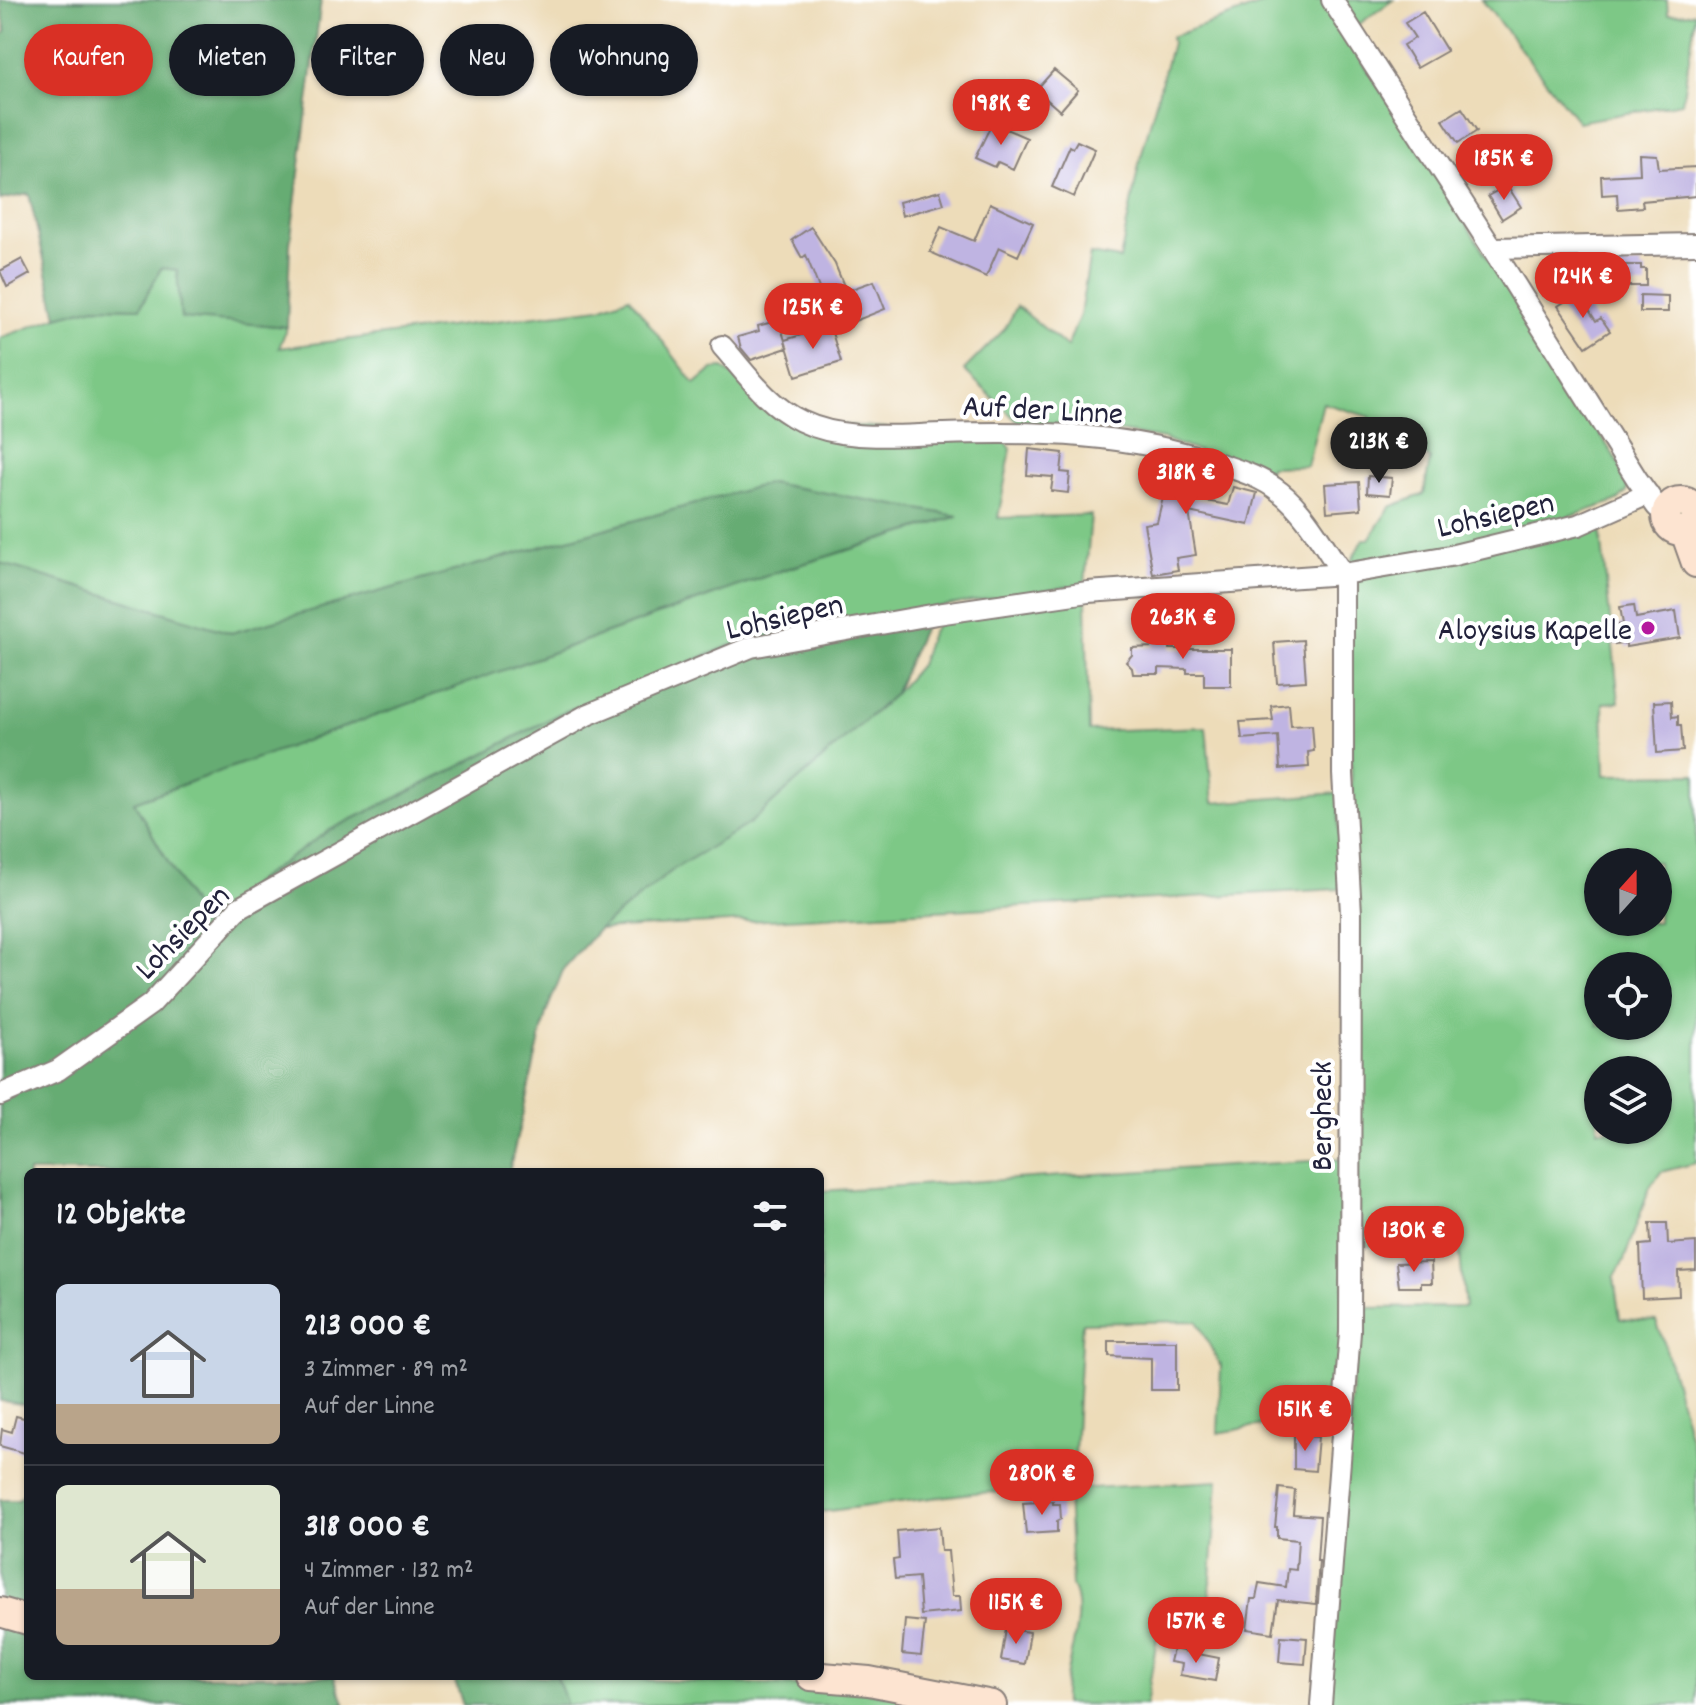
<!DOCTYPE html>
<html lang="de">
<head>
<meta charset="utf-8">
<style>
  :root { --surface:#171b24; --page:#242831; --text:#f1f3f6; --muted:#9ea1a6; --line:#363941; --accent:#d93025 }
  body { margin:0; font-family:Dekko,sans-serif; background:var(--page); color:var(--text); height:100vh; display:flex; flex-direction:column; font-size:30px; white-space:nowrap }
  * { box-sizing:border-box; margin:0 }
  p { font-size:26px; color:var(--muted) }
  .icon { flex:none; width:44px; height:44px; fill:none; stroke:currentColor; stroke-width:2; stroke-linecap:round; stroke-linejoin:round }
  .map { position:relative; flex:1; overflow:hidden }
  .sheet { position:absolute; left:24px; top:1168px; width:800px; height:512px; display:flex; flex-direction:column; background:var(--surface); border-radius:12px; box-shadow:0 2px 6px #0004 }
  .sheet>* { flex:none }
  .top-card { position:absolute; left:24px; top:24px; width:800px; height:72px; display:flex; gap:16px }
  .needle { width:52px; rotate:21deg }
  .fabs { position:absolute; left:1584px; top:848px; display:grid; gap:16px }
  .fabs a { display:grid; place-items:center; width:88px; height:88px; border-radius:50%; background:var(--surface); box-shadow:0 2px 6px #0004; font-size:40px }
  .price { position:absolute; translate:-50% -68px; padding:0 18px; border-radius:28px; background:var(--accent); color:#fff; font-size:26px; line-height:52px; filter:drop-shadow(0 2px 4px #0008) }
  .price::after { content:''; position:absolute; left:50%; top:48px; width:24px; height:18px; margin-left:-12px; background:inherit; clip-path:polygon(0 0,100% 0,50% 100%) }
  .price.on { background:#222; color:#fff }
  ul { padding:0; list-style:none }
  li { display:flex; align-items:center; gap:24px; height:200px; padding:0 32px }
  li+li { border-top:2px solid var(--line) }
  li span { display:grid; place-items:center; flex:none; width:224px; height:160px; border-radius:12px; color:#555 }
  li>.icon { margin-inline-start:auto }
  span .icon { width:96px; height:96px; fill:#fffc; stroke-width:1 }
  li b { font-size:34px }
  h2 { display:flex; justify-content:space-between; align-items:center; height:96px; padding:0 32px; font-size:34px }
  .tag { padding:0 28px; border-radius:36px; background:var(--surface); box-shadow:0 2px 6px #0004; font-size:28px; line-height:72px }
  .tag.on { background:var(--accent); color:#fff }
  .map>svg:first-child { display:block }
  .green { fill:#7dc886; stroke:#507560; stroke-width:2; fill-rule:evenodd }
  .forest { fill:#66ac73; stroke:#446757; stroke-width:2 }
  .building { fill:#bfb4e2 }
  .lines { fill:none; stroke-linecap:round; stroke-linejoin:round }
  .street-casing { stroke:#887f7a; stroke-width:24 }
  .secondary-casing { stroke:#887f7a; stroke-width:32 }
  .street { stroke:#fff; stroke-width:20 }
  .secondary { stroke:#fde4d1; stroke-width:28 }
  .poi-dot { fill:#b5179e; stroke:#fff; stroke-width:3 }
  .labels { text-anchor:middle; stroke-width:8; stroke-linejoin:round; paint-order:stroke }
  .street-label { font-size:32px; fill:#22223b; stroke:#fff }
  .poi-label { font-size:32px; fill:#22223b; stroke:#fff; text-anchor:end }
</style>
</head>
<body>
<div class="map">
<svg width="1696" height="1705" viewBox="0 0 1696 1705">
  <rect width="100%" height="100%" fill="#fff"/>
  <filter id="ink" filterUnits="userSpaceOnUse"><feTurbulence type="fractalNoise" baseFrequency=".0125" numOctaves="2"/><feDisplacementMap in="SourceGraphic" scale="16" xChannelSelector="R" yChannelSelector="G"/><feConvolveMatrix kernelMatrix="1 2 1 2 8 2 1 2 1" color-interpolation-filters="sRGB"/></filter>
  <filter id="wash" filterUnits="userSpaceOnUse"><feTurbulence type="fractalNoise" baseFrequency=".006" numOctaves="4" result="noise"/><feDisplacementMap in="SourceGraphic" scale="32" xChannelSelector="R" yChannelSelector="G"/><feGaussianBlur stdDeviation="1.8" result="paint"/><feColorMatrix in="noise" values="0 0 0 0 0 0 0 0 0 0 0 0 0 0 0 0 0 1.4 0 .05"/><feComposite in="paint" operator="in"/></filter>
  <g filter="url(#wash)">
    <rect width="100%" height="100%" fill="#eddcb9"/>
    <path class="green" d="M1275,0H1393L1345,34L1628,478L1627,492L1619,500L1560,520L1459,546L1349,565L1363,539H1369L1390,507L1424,494L1430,458L1366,430L1370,417L1323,403L1307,466L1270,467L1267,475L1163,439L1080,425L1020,424L964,370L1005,329L1017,306L1067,347L1080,315L1090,254L1120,259L1139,164L1172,43L1171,37Z
      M1482,0H1667L1668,14L1696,13L1682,103L1578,122Z
      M161,268L177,269L181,317L287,327L279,348L600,308L629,297L695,384L713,369L723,368L788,421L1002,436L1011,449L998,518L1091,515L1085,584L760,634L559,714L449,772L330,830L259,879L203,924L134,802L783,570L956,517L770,483L231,633L0,563V338L57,317L94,307L140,308Z
      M1600,525L1619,702L1603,703L1605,775L1696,774V1163L1661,1172L1650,1187L1624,1260L1614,1278L1620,1319L1656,1321L1665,1345L1696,1461V1705H1327L1358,1308L1465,1307L1459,1244L1358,1246L1349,591L1360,578ZM1598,862H1658V922H1598ZM1598,966H1658V1026H1598ZM1598,1070H1658V1130H1598Z
      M1086,598L1089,731L1206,727L1213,803L1338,793L1340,889L599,929L674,869L750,823L894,695L920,665L931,633L940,620Z
      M1343,1159L1344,1336L1337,1412L1218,1433L1221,1367L1197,1321L1082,1323L1073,1489L1218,1481L1209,1606L1163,1602L1146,1705L1064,1704C1061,1670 1089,1616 1072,1586L1068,1490L972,1493L820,1512V1191Z
      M557,1677L839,1687L951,1705H567Z"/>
    <path class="forest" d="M0,0H321L290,244L287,327L181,318L177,270L161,268L140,308L94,307L57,317L29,194L0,200V36L6,32Z
      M770,483L958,516L783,570L134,802L203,924L259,879L330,830L449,772L559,714L761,634L926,622L894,695L750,823L674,869L599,929L564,968L546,1013L509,1172H28V1405L0,1401V563L231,633Z
      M28,1491V1676H334L345,1705H0V1500H18Z
      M453,1676H559L557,1677L567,1705H463Z"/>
    <g id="blocks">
      <path class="building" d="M1423,12L1447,51L1417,68L1403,45L1415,38L1405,23Z
        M1054,70L1078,90L1060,111L1036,90Z
        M1462,108L1477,131L1458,143L1443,120Z
        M992,123L1027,138L1013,169L998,162L995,167L975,158Z
        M1077,141L1095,149L1074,197L1052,187L1070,146L1073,148Z
        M1639,154L1657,155L1659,169L1696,167V196L1642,201L1643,207L1618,209L1617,194L1602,195L1601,176L1640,174Z
        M1507,185L1521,207L1502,219L1488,196Z
        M940,191L944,204L902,216L899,202Z
        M990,203L1033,223L1018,256L999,247L986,277L930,252L941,227L974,241Z
        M811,227L835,264L846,291L874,281L885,309L835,329L806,255L802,258L792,240Z
        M22,259L30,274L7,287L0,271Z
        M1606,265H1641V269H1646V286H1607Z
        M1578,293L1596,321L1601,318L1610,331L1586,347L1558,306Z
        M1640,295L1668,296V312H1640Z
        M779,320L787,348L751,360L741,348L738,337L759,331L758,326Z
        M830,326L841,362L796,376L785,340Z
        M1029,449L1063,453L1061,472L1070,473L1068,493L1051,491L1053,477L1027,475Z
        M1157,460L1189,468L1185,485L1192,487L1189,498L1228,505L1233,487L1257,493L1249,525L1189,512L1196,555L1176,558L1178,570L1153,574L1144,524L1157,522L1165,489L1151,486Z
        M1368,476L1392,478L1390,495L1367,493Z
        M1359,482L1361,509L1327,512L1325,484Z
        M1634,605L1636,618L1676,611L1680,638L1626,647V643L1615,645L1612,626L1623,624L1620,607Z
        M1153,633H1170V649H1231V686H1204V673H1187V669L1159,668V674H1133L1132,668L1126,662L1132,655V648L1153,647Z
        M1303,640L1306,681L1277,683L1274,642Z
        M1671,701L1672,717L1678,716V725H1681L1683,751L1657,753L1654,702Z
        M1289,704L1291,726L1312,725L1314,751L1308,752L1309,767L1280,769L1278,736L1242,739L1240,722L1273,720L1271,706Z
        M1650,1223H1667L1668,1244L1696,1242V1270L1678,1271L1679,1296L1642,1298L1640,1245L1651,1244Z
        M1431,1262L1432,1283H1421V1287H1399L1396,1263Z
        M1109,1341H1177V1390H1151V1358L1109,1356Z
        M16,1416L28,1419V1454L0,1446L2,1429L12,1432Z
        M1294,1435L1318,1437L1315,1471L1294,1469Z
        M1279,1488L1295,1490L1293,1514L1320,1516L1317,1561H1319L1316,1604L1278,1600L1273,1633L1247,1629L1251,1599H1256L1259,1583L1286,1587L1288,1569L1296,1570L1298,1540L1277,1538V1527H1275Z
        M1053,1501V1504H1060L1061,1519L1057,1521V1532L1026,1534L1023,1503Z
        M939,1527L941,1551H948L952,1596H960L961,1611L921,1615L918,1577L895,1579L893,1560L899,1559L897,1531Z
        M905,1620L925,1622L921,1656L902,1654Z
        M1006,1629L1030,1632L1025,1664L1001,1660Z
        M1281,1636L1307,1638L1305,1664L1279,1662Z
        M1173,1649L1219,1658L1215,1681L1180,1675L1182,1664L1170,1662Z"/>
    </g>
  </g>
  <g filter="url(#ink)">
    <use href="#blocks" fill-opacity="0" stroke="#887f7a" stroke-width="2"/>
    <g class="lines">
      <g class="street-casing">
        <path id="street" d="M1332,0L1492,248L1637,479L1657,507L1667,511
          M1492,248L1696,244
          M722,346C747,374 766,404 801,421C844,442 898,435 944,434C1039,431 1130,433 1220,464C1241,471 1263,478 1280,492C1306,512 1324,547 1343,574
          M0,1095L58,1070L151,1004L239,908L587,715L751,647L937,614L1088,592L1343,574L1450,556L1578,525L1648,494
          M1321,1705L1350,1332L1351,913L1343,774V574"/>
      </g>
      <g class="secondary-casing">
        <path id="secondary" d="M1666 516a15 15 0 1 1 30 0a15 15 0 1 1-30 0Z
          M1685,532L1696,563
          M0,1612L28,1620
          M811,1676L869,1681L992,1705"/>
      </g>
      <use href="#street" class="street"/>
      <use href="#secondary" class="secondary"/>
    </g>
  </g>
  <circle class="poi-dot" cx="1648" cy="628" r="8"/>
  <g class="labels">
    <g class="street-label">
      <text transform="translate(1043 408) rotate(3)" y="11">Auf der Linne</text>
      <text transform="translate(1495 513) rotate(-13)" y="11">Lohsiepen</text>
      <text transform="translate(784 615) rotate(-13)" y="11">Lohsiepen</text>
      <text transform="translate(181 931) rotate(-45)" y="11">Lohsiepen</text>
      <text transform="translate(1320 1116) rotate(-90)" y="11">Bergheck</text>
    </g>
    <g class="poi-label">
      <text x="1632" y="639">Aloysius Kapelle</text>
    </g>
  </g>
</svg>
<div class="fabs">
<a><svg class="needle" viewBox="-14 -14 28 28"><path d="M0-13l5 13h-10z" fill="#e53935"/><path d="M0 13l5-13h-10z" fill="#9ea1a6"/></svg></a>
<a><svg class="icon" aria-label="locate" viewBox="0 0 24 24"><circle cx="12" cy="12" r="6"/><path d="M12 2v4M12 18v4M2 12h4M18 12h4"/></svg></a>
<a><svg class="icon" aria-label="layers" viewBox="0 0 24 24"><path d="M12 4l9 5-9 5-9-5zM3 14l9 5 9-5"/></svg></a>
</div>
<b class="price" style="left:1001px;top:147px">198K €</b>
<b class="price" style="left:1504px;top:202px">185K €</b>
<b class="price" style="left:1583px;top:320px">124K €</b>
<b class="price" style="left:813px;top:351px">125K €</b>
<b class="price on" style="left:1379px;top:485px">213K €</b>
<b class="price" style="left:1186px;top:516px">318K €</b>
<b class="price" style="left:1183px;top:661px">263K €</b>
<b class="price" style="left:1414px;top:1274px">130K €</b>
<b class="price" style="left:1305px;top:1453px">151K €</b>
<b class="price" style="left:1042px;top:1517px">280K €</b>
<b class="price" style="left:1016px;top:1646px">115K €</b>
<b class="price" style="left:1196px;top:1665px">157K €</b>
<div class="top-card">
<a class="tag on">Kaufen</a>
<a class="tag">Mieten</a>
<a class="tag">Filter</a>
<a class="tag">Neu</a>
<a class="tag">Wohnung</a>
</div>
<section class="sheet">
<h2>12 Objekte<svg class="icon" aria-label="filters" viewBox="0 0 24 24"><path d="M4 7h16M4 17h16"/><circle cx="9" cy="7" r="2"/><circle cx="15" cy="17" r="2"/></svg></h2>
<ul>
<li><span style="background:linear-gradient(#c9d6e8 75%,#b9a48a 0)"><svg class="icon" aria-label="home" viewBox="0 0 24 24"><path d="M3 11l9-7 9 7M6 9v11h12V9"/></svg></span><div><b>213 000 €</b><p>3 Zimmer · 89 m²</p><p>Auf der Linne</p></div></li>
<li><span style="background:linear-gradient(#dfe7d0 65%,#b9a48a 0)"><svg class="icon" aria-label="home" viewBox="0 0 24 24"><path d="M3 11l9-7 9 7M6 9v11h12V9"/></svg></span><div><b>318 000 €</b><p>4 Zimmer · 132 m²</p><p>Auf der Linne</p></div></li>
</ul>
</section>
</div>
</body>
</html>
